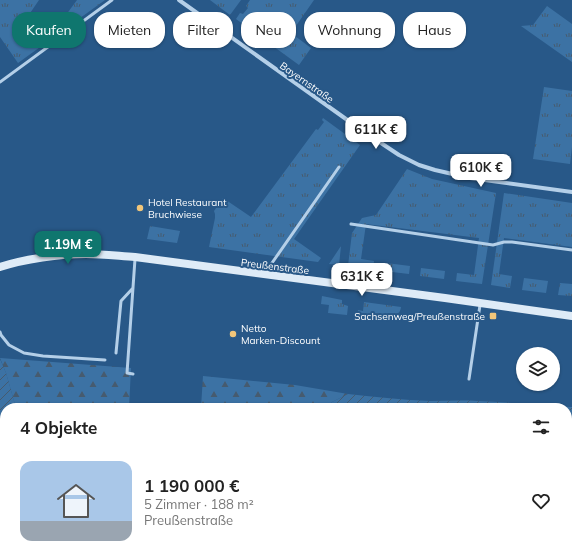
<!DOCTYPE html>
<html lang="de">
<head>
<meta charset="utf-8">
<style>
  :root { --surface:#fff; --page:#f2f2f2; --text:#222; --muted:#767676; --line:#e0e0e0; --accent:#0f766e }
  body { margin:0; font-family:Mulish,sans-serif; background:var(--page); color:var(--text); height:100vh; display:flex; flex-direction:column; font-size:15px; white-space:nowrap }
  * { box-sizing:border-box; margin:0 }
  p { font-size:13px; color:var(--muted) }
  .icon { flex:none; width:22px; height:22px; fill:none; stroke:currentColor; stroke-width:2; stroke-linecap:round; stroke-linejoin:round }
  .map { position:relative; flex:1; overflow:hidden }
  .sheet { position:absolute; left:0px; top:403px; width:572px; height:156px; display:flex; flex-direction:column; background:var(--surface); border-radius:16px 16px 0 0; box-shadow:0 1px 3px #0004 }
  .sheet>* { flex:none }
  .guide { position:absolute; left:12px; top:12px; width:548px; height:36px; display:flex; gap:8px }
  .buttons { position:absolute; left:516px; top:347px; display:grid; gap:8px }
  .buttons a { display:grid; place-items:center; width:44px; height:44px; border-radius:50%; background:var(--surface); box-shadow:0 1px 3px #0004; font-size:20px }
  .price { position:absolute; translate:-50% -34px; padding:0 9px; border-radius:8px; background:#fff; color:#222; font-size:13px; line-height:26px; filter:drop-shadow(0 1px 2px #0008) }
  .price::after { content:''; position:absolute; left:50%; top:24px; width:12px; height:9px; margin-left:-6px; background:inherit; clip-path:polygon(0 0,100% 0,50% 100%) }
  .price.on { background:var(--accent); color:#fff }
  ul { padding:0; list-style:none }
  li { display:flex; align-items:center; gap:12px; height:100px; padding:0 20px }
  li+li { border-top:1px solid var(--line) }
  li span { display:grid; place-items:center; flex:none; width:112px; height:80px; border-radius:12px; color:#555 }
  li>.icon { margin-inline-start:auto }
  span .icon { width:48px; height:48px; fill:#fffc; stroke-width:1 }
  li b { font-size:17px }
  h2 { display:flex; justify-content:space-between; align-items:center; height:48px; padding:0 20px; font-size:17px }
  .chip { padding:0 14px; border-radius:16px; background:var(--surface); box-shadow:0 1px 3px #0004; font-size:14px; line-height:36px }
  .chip.on { background:var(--accent); color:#fff }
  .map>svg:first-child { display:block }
  .grass { fill:url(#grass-tufts) }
  .forest { fill:url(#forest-firs) }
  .park { fill:url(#park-crowns) }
  .garden { fill:url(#garden-furrows) }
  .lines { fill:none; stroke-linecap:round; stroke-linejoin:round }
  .lane { stroke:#b4cfe8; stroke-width:3 }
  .street { stroke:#b4cfe8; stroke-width:4 }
  .secondary { stroke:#deebf7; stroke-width:8 }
  .rail { stroke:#fff; stroke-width:3; stroke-dasharray:7 3; stroke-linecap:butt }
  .poi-dot { fill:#f1c67a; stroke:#285888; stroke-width:1.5 }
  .labels { text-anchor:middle; stroke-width:4; stroke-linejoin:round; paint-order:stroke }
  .street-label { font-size:10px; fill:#fff; stroke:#285888 }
  .poi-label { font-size:10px; fill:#fff; stroke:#285888; text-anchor:start }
</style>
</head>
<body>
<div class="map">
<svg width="572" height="559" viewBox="0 0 572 559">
  <defs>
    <pattern id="grass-tufts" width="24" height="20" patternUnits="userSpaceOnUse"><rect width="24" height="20" fill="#3c72a4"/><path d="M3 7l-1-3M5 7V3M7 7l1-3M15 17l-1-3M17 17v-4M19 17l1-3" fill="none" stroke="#465b6f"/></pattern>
    <pattern id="forest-firs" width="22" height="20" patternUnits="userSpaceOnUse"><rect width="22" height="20" fill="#3c72a4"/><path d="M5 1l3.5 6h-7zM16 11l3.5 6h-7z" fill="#465b6f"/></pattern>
    <pattern id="park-crowns" width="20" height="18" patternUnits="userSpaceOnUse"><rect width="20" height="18" fill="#3c72a4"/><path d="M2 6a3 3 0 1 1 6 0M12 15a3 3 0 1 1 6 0" fill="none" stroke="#465b6f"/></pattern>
    <pattern id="garden-furrows" width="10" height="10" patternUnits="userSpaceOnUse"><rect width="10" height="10" fill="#3c72a4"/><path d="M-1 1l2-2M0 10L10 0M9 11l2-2" fill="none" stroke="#465b6f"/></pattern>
  </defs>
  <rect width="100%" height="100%" fill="#285888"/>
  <path class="grass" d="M0,0H39L26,19L43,31L47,25L55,30L77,0H105L18,63L0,37Z
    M210,0H241L230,15Z
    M250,0H314L291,33L311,48L299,65L236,19L240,13L243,14L248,8L246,6Z
    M547,6L572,24V62L521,26L533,25Z
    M544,87L572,91V147L570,164L533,159Z
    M323,118L360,145L294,239L321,258L318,262L209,247L215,218V214L214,211L223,198L251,217L316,129L318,130L324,122L322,120Z
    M407,169L432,179L496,193L482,284L456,281L457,273L474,275L479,238L366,224L361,259L374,261L373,270L348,266L352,233L362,218L376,215Z
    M504,193L572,203V247L504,238L499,274L512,276L510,288L491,285Z
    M150,226L180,231L177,243L147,239Z
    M341,246L339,265L329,264Z
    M386,263L410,266L409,274L384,271Z
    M421,268L445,271L444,279L420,276Z
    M524,278L548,281L546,293L522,290Z
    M560,283L572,284V296L558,295Z
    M322,296L342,300V304L348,306L347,315L328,313L329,305L321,304Z
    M364,302L401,307C400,317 392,314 384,314L383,320L357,317L358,310L363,311Z"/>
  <path class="forest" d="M0,358L131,368L129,408H16L6,373Z
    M203,376L295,385L348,394L332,402L326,408H201Z"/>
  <path class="park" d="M77,554H175L174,559H80Z"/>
  <path class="garden" d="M0,359L6,373L16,408H5V431L4,432H0Z
    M348,394C376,397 403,400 431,401C446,401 462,400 477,401C509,402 540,406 572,407V477L567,476V408H326L332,402Z
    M567,527L572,528V559H546L548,554H567Z"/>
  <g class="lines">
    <path class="lane" d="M0,82L112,0
      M351,224L493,245L504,242H512L572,250
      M265,273L339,167
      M0,332L1,335L9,345L24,353L43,356L105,360
      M116,353L121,301L133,288
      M133,374L127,373L135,259
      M469,379L480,305"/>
    <path class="street" d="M179,0L360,129L399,155L419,165L435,170L470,178L572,192
      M0,543L5,539
      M274,559L277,554"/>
    <path class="secondary" d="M0,267C24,259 60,254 86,254C102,254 119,256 135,257L445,298L572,316"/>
    <path class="rail" d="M0,439H5
      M0,456H5
      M0,463H5
      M567,484H572
      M567,498H572
      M567,505H572"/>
  </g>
  <g class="poi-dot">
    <circle cx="140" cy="208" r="4"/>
    <rect x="489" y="312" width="8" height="8" rx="2"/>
    <circle cx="233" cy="334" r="4"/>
  </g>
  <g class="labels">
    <g class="street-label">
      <text transform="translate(307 82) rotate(35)" y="4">Bayernstraße</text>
      <text transform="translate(275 266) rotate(7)" y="4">Preußenstraße</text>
    </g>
    <g class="poi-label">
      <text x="148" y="206">Hotel Restaurant<tspan x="148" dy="12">Bruchwiese</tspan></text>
      <text x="485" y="320" text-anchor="end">Sachsenweg/Preußenstraße</text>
      <text x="241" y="332">Netto<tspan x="241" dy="12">Marken-Discount</tspan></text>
    </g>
  </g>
</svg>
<div class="buttons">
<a><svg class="icon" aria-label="layers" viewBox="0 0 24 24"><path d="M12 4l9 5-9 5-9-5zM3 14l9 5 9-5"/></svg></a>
</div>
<b class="price" style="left:376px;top:150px">611K €</b>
<b class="price" style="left:481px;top:188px">610K €</b>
<b class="price on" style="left:68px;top:265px">1.19M €</b>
<b class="price" style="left:362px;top:297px">631K €</b>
<div class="guide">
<a class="chip on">Kaufen</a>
<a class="chip">Mieten</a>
<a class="chip">Filter</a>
<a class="chip">Neu</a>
<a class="chip">Wohnung</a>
<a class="chip">Haus</a>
</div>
<section class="sheet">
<h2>4 Objekte<svg class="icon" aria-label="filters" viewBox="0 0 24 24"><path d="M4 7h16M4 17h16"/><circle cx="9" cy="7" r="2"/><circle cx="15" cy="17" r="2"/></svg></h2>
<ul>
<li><span style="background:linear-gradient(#a9c7e8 75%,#9aa5b1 0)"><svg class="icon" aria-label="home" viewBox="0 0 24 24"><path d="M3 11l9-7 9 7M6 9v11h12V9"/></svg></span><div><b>1 190 000 €</b><p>5 Zimmer · 188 m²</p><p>Preußenstraße</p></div><svg class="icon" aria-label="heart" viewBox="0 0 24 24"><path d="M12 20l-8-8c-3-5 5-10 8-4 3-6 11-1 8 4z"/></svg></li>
</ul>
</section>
</div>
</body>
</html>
